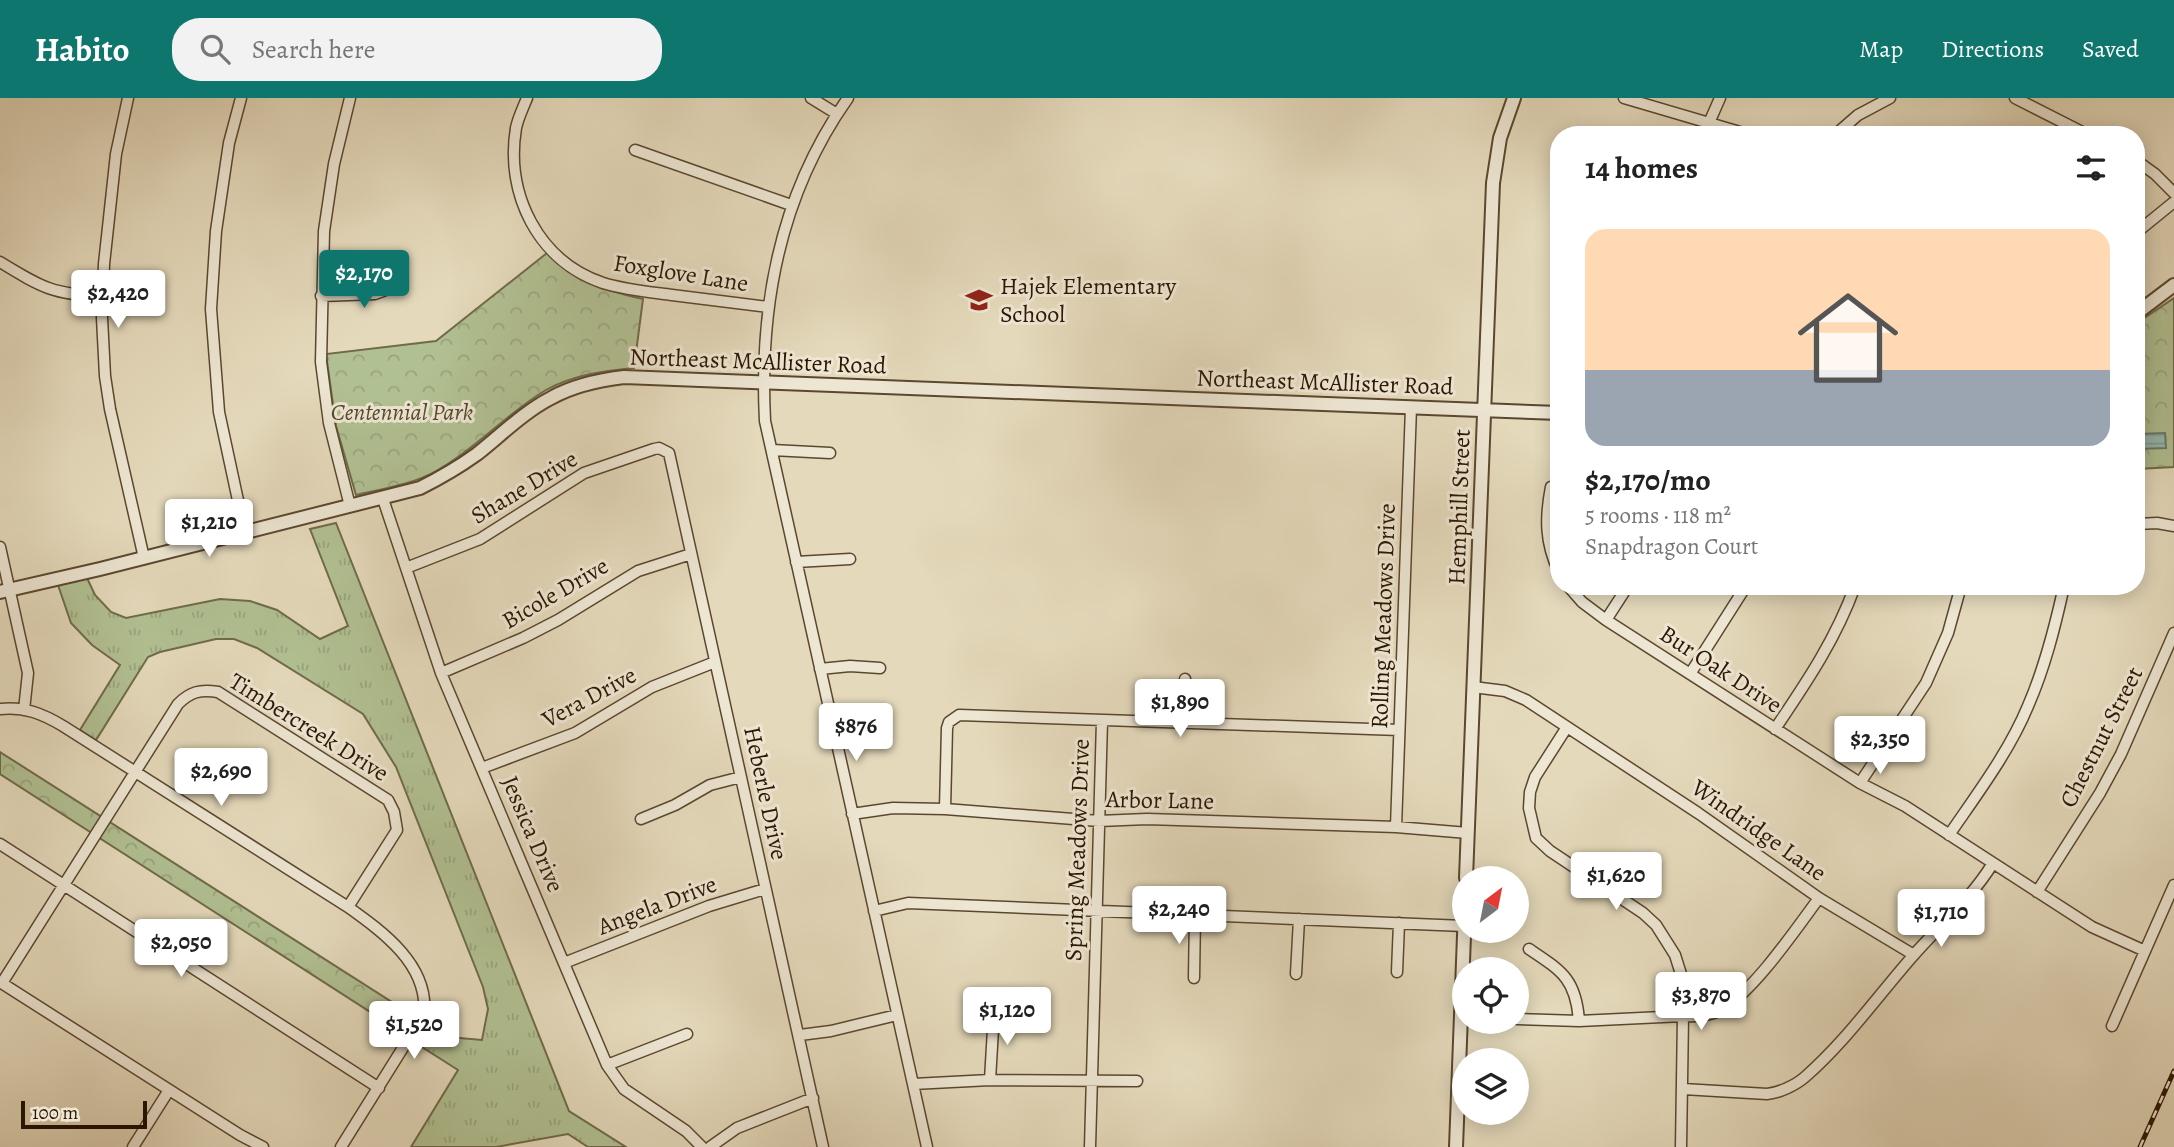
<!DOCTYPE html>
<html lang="en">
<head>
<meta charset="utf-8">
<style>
  :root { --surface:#fff; --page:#f2f2f2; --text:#222; --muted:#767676; --accent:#0f766e }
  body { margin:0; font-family:Alegreya,serif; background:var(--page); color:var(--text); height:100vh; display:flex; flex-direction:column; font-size:26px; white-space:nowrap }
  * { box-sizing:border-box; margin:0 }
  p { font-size:23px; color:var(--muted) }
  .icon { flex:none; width:38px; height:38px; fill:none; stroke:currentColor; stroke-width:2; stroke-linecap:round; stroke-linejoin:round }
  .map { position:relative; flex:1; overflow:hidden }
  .side { position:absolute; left:1550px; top:28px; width:595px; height:469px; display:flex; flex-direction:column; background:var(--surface); border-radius:28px; box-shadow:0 4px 18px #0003 }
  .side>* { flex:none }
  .needle { width:46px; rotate:32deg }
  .tools { position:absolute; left:1452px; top:768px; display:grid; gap:14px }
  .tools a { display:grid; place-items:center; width:77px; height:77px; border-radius:50%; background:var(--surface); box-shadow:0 4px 18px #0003; font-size:35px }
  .scale { position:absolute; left:21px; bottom:18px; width:126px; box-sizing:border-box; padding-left:7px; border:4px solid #2d1600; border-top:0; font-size:19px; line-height:24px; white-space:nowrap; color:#2d1600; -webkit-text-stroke:5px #ede6d3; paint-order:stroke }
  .price { position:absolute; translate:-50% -60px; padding:0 16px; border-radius:7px; background:#fff; color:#222; font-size:23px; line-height:46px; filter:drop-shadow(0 2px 4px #0008) }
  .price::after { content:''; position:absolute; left:50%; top:42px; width:21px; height:16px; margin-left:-10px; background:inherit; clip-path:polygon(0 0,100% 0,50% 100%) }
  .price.selected { background:var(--accent); color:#fff }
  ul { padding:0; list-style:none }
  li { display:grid; align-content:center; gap:14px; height:371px; padding:0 35px }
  li span { display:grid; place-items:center; height:217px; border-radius:21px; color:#555 }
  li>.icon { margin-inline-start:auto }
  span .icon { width:126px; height:126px; fill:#fffc; stroke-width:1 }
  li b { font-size:30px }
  h2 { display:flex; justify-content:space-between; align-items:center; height:84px; padding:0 35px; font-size:30px }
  header { display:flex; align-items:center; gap:42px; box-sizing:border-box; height:98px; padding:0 35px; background:var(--accent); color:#fff }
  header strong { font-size:33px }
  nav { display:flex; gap:38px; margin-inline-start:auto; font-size:24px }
  .search { width:490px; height:63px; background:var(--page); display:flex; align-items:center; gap:18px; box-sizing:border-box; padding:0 24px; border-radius:28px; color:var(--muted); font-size:26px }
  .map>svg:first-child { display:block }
  .grass { fill:url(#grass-tufts); stroke:#6f6b49; stroke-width:2 }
  .forest { fill:url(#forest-crowns); stroke:#6f6b49; stroke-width:2 }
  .water { fill:url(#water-rules); stroke:#6b786a; stroke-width:2 }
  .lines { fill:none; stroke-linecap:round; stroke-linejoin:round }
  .minor-casing { stroke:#5b472f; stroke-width:13 }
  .tertiary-casing { stroke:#5b472f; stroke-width:16 }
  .minor { stroke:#ede6d3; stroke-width:10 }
  .tertiary { stroke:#ede6d3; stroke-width:12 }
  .rail-casing { stroke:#2d1600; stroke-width:5 }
  .rail { stroke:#ede6d3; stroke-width:2.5; stroke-dasharray:8; stroke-linecap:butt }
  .labels { text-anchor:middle; stroke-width:6; stroke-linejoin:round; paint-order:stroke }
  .street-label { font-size:24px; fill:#2d1600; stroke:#ede6d3 }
  .poi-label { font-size:24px; fill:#2d1600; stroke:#ede6d3; text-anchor:start }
  .park-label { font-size:24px; font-style:italic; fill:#55492c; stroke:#ede6d3 }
</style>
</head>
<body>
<header>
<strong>Habito</strong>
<div class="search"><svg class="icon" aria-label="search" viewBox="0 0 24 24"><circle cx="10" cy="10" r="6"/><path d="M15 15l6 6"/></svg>Search here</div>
<nav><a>Map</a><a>Directions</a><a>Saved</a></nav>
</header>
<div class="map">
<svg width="2174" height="1049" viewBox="0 0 2174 1049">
  <defs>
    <pattern id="grass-tufts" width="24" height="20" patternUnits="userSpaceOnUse" patternTransform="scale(1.75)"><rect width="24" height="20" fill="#b1c092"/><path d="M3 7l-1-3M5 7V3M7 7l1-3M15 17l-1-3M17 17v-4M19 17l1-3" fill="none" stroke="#99a47c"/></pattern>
    <pattern id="forest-crowns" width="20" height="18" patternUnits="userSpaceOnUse" patternTransform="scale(1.75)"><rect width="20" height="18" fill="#b1c092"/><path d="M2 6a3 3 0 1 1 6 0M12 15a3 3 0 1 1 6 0" fill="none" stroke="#99a47c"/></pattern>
    <pattern id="water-rules" width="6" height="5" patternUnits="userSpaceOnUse" patternTransform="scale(1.75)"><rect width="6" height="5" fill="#95bab1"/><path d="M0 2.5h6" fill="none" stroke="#819f96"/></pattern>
  </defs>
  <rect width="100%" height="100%" fill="#e4d9bb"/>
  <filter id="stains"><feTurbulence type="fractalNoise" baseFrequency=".00286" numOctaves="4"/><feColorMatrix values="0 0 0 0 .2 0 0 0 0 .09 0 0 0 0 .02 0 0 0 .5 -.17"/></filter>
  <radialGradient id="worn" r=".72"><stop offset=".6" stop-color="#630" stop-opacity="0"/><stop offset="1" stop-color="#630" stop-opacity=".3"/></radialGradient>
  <path class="grass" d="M336,425L569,1013L626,1049H588L568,1036L496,1049H411L458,972L414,944L426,925L448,939L482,942L488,911L483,889L396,669L363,616L257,550L234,541H216L160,554L148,559L96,642L80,632L120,567L92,547L71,525L58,487L87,480L95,497L111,514L126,520L220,501L250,503L277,512L320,541L348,528L310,431Z"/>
  <path class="forest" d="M547,155C578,180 603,193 643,201L634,270C603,273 573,277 546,292C507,315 477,350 438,372C414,386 383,391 356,397L336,328L326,256L436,243Z
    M2174,200V369L2137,371V225Z
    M0,654L417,920L406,937L0,676Z"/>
  <path class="water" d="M2165,335L2166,350L2137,351V336Z"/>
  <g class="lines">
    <g class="minor-casing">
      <path id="minor" d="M128,0L116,56L104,166L102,220L105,278L110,311L144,460
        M241,0L229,45L216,133L211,211L219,314L245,435
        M527,0C523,10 518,20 516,30C505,96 538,163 603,185C626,192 649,194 672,197C704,201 736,205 768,209
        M811,0L837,16
        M848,0C780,96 759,207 765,323L927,1049
        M1624,0L1750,37
        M2015,0L2088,37
        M1709,25L1720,0
        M1835,37L1858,17L1890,0
        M635,52L791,107
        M2137,63L2155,76L2174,95
        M2137,134L2174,104
        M0,164C41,189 54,197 102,198
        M321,198L375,196L399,187
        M772,352L830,355
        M1551,389C1545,420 1545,445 1559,474
        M383,401L441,575L607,967L624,991L686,1033L702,1049
        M350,408L329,325L321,264L324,133L334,66L350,0
        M2137,426L2157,425L2174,428
        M0,449L28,575L24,612
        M796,464L850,461
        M406,470L480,441L584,375L654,351L659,350L669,355L823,1049
        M1568,488L1582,504L1606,522L1860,685L1905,708L2092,829L2145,853
        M1606,522L1628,488
        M820,571L850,568L880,570
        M441,575L523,540L558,522L638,473L691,456
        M1690,576L1746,488
        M1473,589L1505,593L1526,602L1698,715L1819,800L1914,857
        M0,611C24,608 43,616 63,628L348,809C383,834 429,867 424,916L341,1049
        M1183,625L1185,581
        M1567,629L1535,679L1530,694L1529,710L1536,740L1550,753L1643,815L1656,827L1675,857L1681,876L1683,918L1681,1049
        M1775,631C1806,585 1836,541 1855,488
        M482,670L575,635L652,589L715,564
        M1860,685L1926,585L1948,535L1961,488
        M945,711L947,630L949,624L959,617L1399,632
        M852,716L893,710L945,711L1099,723L1147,721L1396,729L1468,735
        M641,721L675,707L710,687L741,679
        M1396,729L1411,309
        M1949,737C1977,696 2009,654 2028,608C2045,569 2055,529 2064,488
        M0,746L379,990
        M2037,794L2100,695L2121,656L2174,535
        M874,813L908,805L1464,828
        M1529,851C1562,873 1576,881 1579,923
        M564,865L709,808L765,791
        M1397,874L1399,825
        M1296,876L1299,821
        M1194,880L1195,817
        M0,884L240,1037L263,1049
        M2,885L178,606C190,594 200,591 218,594L388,702L394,714L397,732L348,809
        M1517,921L1579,923L1683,918C1696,919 1709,918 1721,912C1754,893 1796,831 1819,800
        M2112,928L2174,787
        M800,937L831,933L897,917
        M607,967L687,936
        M990,982L994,914
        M913,986L990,982L1137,983
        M1683,991L1767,996C1779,995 1796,987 1805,979C1846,943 1877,899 1912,859C1940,827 1971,801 1993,765
        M133,1049L169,992
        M710,1049L737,1030L813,1000
        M1090,1049L1102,623"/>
    </g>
    <g class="tertiary-casing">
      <path id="tertiary" d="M2137,215L2174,187
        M0,494L100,471L420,390C440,380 459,369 477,356C501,337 524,314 551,300C574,287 599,282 624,279L1559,315
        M1466,780L1493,85L1500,40L1514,0
        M1456,1049L1465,811"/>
    </g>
    <use href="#minor" class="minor"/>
    <use href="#tertiary" class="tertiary"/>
    <g class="rail-casing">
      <path id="rail" d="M2140,1049L2174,973"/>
    </g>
    <use href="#rail" class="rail"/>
  </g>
  <defs>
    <g id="school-bare" transform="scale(2.1)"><path d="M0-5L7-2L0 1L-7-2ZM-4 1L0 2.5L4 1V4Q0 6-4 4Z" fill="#8f2418" stroke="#ede6d3" stroke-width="2.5" paint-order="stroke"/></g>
  </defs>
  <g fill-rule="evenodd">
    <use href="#school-bare" x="979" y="202"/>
  </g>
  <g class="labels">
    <g class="street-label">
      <text transform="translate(681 175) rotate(9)" y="8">Foxglove Lane</text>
      <text transform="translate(758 263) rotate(2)" y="8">Northeast McAllister Road</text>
      <text transform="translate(1325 284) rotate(2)" y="8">Northeast McAllister Road</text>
      <text transform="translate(524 389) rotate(-31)" y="8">Shane Drive</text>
      <text transform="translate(1459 409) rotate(-88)" y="8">Hemphill Street</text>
      <text transform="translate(555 495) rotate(-30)" y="8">Bicole Drive</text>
      <text transform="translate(1383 518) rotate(-88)" y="8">Rolling Meadows Drive</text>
      <text transform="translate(1721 571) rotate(33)" y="8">Bur Oak Drive</text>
      <text transform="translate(589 599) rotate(-28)" y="8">Vera Drive</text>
      <text transform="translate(309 629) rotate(32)" y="8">Timbercreek Drive</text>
      <text transform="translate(2101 639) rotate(-63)" y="8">Chestnut Street</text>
      <text transform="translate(766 695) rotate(78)" y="8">Heberle Drive</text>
      <text transform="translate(1160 702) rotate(1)" y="8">Arbor Lane</text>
      <text transform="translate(1759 732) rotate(35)" y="8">Windridge Lane</text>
      <text transform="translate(533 736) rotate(67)" y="8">Jessica Drive</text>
      <text transform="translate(1077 752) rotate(-88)" y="8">Spring Meadows Drive</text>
      <text transform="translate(657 807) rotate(-21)" y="8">Angela Drive</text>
    </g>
    <g class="poi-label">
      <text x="1000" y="196">Hajek Elementary<tspan x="1000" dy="28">School</tspan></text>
    </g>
    <g class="park-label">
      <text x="402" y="322">Centennial Park</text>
    </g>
  </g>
  <rect width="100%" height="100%" filter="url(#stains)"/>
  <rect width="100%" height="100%" fill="url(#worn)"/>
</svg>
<div class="tools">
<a><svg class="needle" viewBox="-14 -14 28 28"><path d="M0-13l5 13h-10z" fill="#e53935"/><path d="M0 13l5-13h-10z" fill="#767676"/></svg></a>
<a><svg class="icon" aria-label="locate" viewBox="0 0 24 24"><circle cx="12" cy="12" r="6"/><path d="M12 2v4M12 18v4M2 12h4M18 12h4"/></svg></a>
<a><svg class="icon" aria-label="layers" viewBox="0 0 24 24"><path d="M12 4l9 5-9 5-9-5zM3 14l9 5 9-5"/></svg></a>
</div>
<div class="scale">100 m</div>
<b class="price selected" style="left:364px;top:212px">$2,170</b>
<b class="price" style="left:118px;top:232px">$2,420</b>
<b class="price" style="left:209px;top:461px">$1,210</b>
<b class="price" style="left:1180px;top:641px">$1,890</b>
<b class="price" style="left:856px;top:665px">$876</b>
<b class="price" style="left:1880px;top:678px">$2,350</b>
<b class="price" style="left:221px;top:710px">$2,690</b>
<b class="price" style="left:1616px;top:814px">$1,620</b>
<b class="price" style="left:1179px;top:848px">$2,240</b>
<b class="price" style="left:1941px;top:851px">$1,710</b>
<b class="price" style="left:181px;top:881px">$2,050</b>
<b class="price" style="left:1701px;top:934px">$3,870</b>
<b class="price" style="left:1007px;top:949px">$1,120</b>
<b class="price" style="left:414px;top:963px">$1,520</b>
<section class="side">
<h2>14 homes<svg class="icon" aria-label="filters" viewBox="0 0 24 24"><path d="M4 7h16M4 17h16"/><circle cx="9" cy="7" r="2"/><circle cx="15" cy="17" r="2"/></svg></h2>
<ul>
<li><span style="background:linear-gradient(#ffd9b3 65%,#9aa5b1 0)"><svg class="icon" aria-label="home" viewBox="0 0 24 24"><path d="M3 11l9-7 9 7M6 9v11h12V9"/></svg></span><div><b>$2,170/mo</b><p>5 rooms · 118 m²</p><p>Snapdragon Court</p></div></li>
</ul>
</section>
</div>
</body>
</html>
